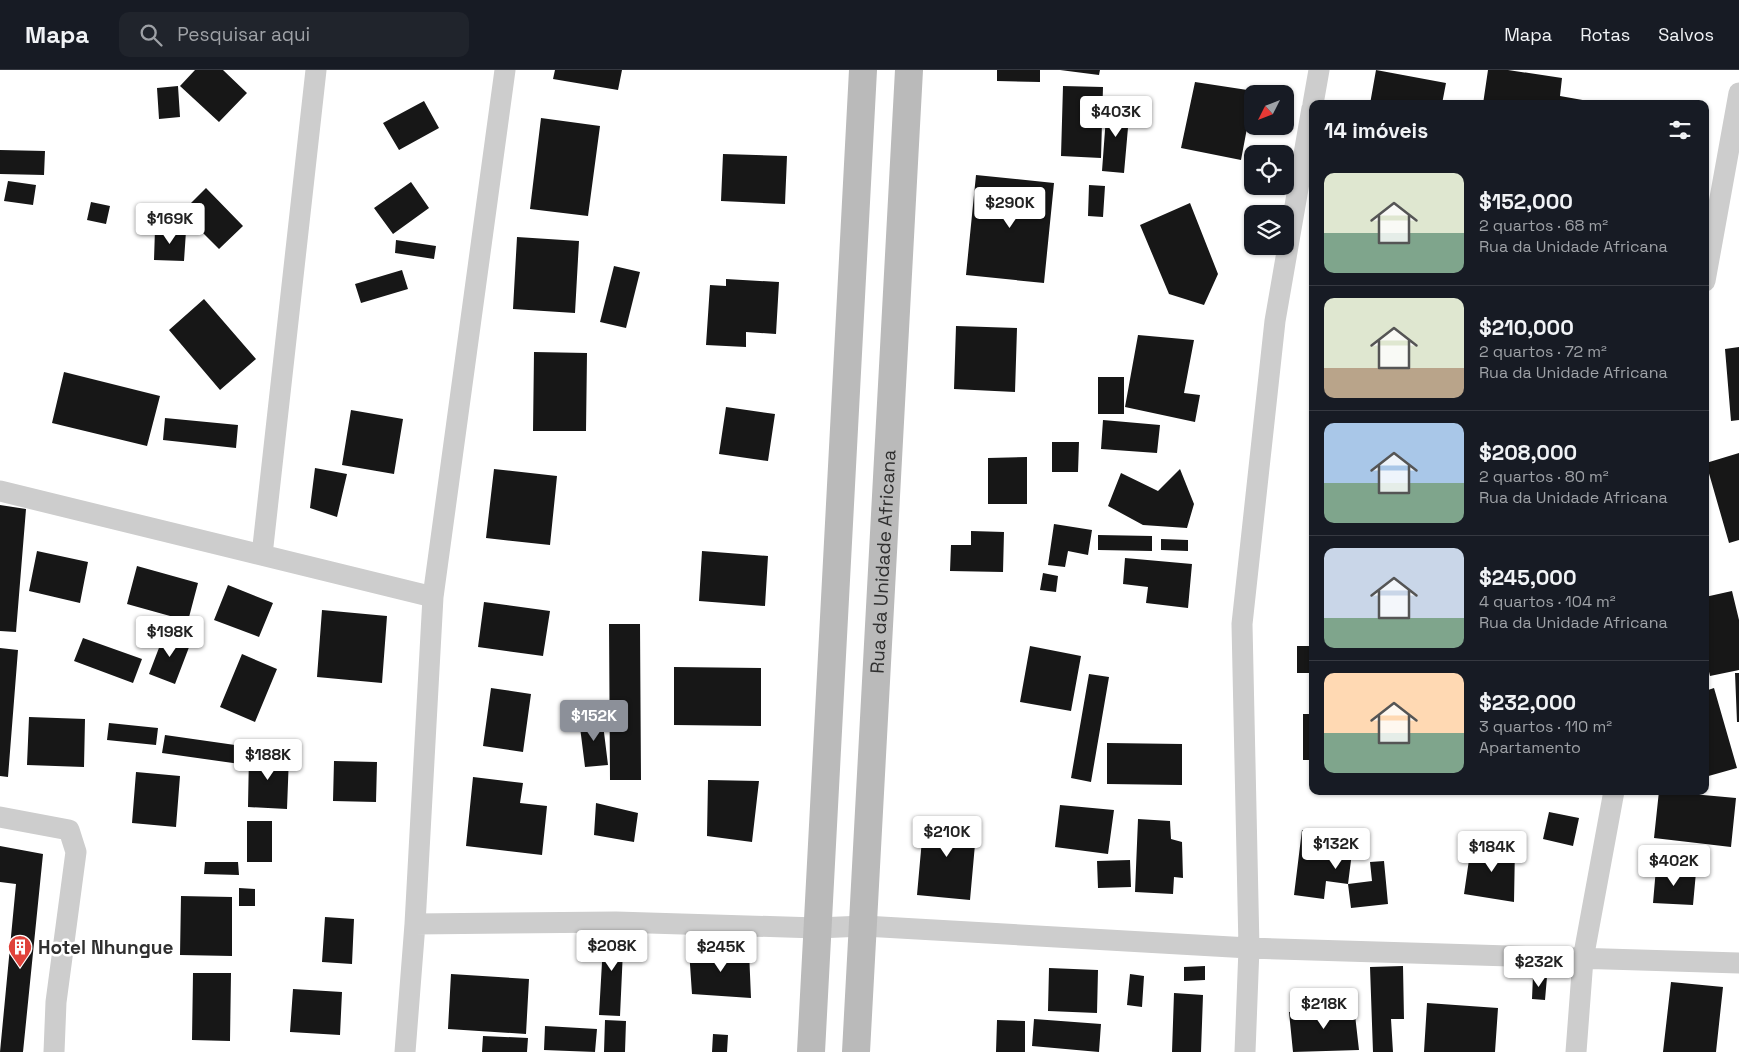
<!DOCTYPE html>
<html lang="pt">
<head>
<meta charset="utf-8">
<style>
  :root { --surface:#171b24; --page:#20242c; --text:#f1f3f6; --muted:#9ea1a6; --line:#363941; --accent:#8c9099 }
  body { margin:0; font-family:"Space Grotesk",sans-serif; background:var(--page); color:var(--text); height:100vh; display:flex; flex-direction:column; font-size:19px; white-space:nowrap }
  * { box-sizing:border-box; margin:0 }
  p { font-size:16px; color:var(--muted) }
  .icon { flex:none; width:28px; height:28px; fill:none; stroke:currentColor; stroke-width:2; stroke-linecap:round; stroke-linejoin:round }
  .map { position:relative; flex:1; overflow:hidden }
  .details { position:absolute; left:1309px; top:30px; width:400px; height:695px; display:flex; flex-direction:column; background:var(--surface); border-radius:10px; box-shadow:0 1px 4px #0004 }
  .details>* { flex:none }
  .needle { width:32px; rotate:228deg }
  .controls { position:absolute; left:1244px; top:15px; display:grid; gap:10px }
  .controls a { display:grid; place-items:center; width:50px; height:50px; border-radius:10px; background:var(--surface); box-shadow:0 1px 4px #0004; font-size:25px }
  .price { position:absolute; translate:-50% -42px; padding:0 11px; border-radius:5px; background:#fff; color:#222; font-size:16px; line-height:32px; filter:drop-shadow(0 1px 2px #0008) }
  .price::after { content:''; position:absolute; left:50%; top:30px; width:15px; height:11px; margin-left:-8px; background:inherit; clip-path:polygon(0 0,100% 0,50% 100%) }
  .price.active { background:var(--accent); color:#fff }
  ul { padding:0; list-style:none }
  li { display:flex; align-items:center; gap:15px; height:125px; padding:0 15px }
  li+li { border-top:1px solid var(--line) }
  li span { display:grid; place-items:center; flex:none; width:140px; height:100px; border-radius:10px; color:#555 }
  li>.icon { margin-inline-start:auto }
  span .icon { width:60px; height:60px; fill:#fffc; stroke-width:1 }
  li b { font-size:21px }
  h2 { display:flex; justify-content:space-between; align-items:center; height:60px; padding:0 15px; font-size:21px }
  header { display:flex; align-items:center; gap:30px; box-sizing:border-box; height:70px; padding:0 25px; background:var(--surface); border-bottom:1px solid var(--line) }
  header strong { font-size:24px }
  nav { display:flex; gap:28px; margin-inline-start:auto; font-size:18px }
  .search { width:350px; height:45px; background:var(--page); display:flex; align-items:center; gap:12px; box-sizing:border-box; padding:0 18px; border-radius:10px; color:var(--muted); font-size:19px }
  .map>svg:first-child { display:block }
  .building { fill:#171717 }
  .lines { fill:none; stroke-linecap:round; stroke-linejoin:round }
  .street { stroke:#cdcdcd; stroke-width:21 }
  .secondary { stroke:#bababa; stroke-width:28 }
  .labels { text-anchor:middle; stroke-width:5; stroke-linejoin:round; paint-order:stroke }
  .street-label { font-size:19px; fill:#303030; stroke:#fff }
  .poi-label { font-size:19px; font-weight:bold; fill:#303030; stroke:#fff; text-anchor:start }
</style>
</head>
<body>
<header>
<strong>Mapa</strong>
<div class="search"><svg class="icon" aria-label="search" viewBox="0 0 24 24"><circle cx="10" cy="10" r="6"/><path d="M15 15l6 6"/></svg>Pesquisar aqui</div>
<nav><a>Mapa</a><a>Rotas</a><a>Salvos</a></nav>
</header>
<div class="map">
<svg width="1739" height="982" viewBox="0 0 1739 982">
  <rect width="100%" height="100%" fill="#fff"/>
  <path class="building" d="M195,0H223L247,23L219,52L180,16Z
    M555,0H622L618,20L553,9Z
    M997,0H1040V12L997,11Z
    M1060,0H1100L1099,5Z
    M1376,0L1446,13L1442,34H1370Z
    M1488,0H1508L1562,8L1560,26L1605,34H1483Z
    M1195,12L1254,21L1241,90L1181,78Z
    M178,16L180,47L159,49L157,18Z
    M1063,16L1103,17L1101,88L1061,86Z
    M424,31L439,58L399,80L383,53Z
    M1107,33L1130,35L1124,103L1102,101Z
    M541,48L600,56L588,146L530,139Z
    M0,80L45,81L44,105L0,104Z
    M723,84L787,86L785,134L721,131Z
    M976,105L1054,113L1044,213L966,205Z
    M8,111L36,115L33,135L4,131Z
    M411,112L429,138L393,164L374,138Z
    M1089,115L1105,116L1103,147L1088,146Z
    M206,118L243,156L219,179L182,142Z
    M91,132L110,136L106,154L87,150Z
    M1190,133L1218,204L1204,235L1169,224L1140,155Z
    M155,159L186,161L184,191L154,190Z
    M517,167L579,171L575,243L513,239Z
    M396,170L436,176L434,189L395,183Z
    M614,196L640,202L626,258L600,252Z
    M402,200L408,219L361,233L355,214Z
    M726,209L779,212L776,264L746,262V277L706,275L710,215L726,216Z
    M204,229L256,289L220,320L169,260Z
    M956,256L1017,258L1015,322L954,319Z
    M1138,265L1194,270L1184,323L1200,325L1195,352L1125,337Z
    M1739,277V350L1731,351L1725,279Z
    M534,282L587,283L586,361H533Z
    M64,302L160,326L147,376L52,353Z
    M1098,307H1124V344H1098Z
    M726,337L775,344L768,391L719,384Z
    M351,340L403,349L394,404L342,395Z
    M165,348L238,355L236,378L163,370Z
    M1103,350L1160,355L1157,383L1101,379Z
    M1052,372H1079L1078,402H1052Z
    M1739,383V470L1729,473L1706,393Z
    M1027,387V434H988V388Z
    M315,398L347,404L337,447L310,438Z
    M494,399L557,406L550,475L486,468Z
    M1180,399L1194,434L1187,458L1143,455L1108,436L1121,403L1158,421Z
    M0,435L26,439L16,562L0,561Z
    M1054,454L1092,460L1088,485L1068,481L1065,497L1048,495Z
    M971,461L1004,462L1003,502L950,501L951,475H971Z
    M1098,465L1152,466V481L1098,480Z
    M1161,469L1188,470V481L1161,480Z
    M37,481L88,492L80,533L29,521Z
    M702,481L768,486L765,536L699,531Z
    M1125,488L1192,494L1188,538L1146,533L1148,517L1123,514Z
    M137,496L198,513L188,551L127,534Z
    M1043,503L1058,506L1056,522L1040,520Z
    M228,515L273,533L259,567L214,550Z
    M1732,521L1739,550V600L1710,606L1705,585V527Z
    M484,532L550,541L543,586L478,577Z
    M322,540L387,546L382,613L317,607Z
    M609,554H640L641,710H610Z
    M165,562L191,572L175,614L149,604Z
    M83,568L142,589L133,613L74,591Z
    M1030,576L1081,586L1071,641L1020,632Z
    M1297,576H1312V603H1297Z
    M0,578L18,580L8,707L0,706Z
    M242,584L277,599L255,652L220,637Z
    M674,597L761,598V656L674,655Z
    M1735,603H1739V652H1737Z
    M1089,604L1109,607L1091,712L1071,708Z
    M491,618L531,624L523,682L483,676Z
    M1714,618L1737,698L1705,707V621Z
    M1303,644H1312V690H1303Z
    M602,646L608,695L585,697L579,649Z
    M29,647L85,649L84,697L27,695Z
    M109,653L158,658L156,675L107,670Z
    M165,665L242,676L240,694L162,683Z
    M1107,673L1182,674V715L1107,714Z
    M249,684L289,686L287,739L248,737Z
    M334,691L377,692L376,732L333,731Z
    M136,702L180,706L176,757L132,753Z
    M473,707L523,713L520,733L547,736L542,785L466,776Z
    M708,710L759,711L752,772L707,766Z
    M1659,721L1736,728L1731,777L1654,768Z
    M596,733L638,743L634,772L594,765Z
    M1060,735L1114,740L1108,784L1055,777Z
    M1549,742L1579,748L1573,776L1543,769Z
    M924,747L977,752L970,830L917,825Z
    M1138,749L1170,751L1171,769L1182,772L1183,808L1174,807L1173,824L1135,822Z
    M247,751H272V792H247Z
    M1302,760L1354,767L1348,814L1372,811L1370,792L1384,791L1388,834L1351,838L1348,814L1326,811L1324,829L1294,825Z
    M0,776L43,784L23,982H0L16,814L0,812Z
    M1471,776H1515L1514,832L1464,824Z
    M1130,790L1131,817L1098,818L1097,791Z
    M205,792H238L239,805L204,804Z
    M1656,798L1696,802L1693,835L1653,833Z
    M239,818L255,819V836H239Z
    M181,826L232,827V886L180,885Z
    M325,847L354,849L352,894L322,892Z
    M604,857L624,858L620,946L599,945Z
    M689,880L749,881L751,928L692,924Z
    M1205,896V910L1184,911V897Z
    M1403,896L1404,949H1391L1393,982H1373L1370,897Z
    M1049,898L1098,900L1097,943L1048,941Z
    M193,903H231L230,971L192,970Z
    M451,904L529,909L526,964L448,959Z
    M1130,904L1144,906L1142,937L1127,935Z
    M1533,905L1547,907L1545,930L1532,929Z
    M1671,912L1723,917L1716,982H1663Z
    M293,919L342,922L340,965L290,962Z
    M1174,923L1203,925L1201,982H1172Z
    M1427,933L1498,938L1495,982H1424Z
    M1354,936L1359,980L1293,982L1289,942Z
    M1034,949L1101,954L1099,982L1032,976Z
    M605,950L626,951L625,982H604Z
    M997,950L1025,951V982H996Z
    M545,956L597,959L595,982L544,980Z
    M713,964L728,965L727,982H712Z
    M483,966L528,968L527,982H482Z"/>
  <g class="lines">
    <path class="street" d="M1313,34L1319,0
      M1705,211L1739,23
      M0,421L433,527
      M262,485L316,0
      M0,747L69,760L76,782L56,932L54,982
      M415,854L616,852L817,858L864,856L1249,878L1739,893
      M405,982L415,854L433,527L505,0
      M1245,982L1249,878L1242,554L1275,251L1312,38
      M1576,982L1583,889L1614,721"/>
    <g class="secondary">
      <path d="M811,982L863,0"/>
      <path id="s1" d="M856,982L909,0"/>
    </g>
  </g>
  <defs>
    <g id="building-pin" transform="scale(1.25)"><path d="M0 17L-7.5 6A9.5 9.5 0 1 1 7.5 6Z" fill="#df423a" stroke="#fff"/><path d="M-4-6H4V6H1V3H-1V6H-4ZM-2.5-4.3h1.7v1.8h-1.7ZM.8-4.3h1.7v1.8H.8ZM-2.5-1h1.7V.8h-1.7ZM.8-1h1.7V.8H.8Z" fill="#fff"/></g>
  </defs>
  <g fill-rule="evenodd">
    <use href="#building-pin" x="20" y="877"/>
  </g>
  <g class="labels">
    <g class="street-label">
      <text dy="7" stroke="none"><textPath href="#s1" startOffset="491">Rua da Unidade Africana</textPath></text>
    </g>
    <g class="poi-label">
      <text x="38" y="884">Hotel Nhungue</text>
    </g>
  </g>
</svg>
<div class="controls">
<a><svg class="needle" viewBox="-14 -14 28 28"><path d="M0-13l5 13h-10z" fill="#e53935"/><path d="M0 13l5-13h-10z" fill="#9ea1a6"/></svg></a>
<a><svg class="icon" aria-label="locate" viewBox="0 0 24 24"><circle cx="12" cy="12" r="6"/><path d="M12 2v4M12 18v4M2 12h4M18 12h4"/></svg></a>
<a><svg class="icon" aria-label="layers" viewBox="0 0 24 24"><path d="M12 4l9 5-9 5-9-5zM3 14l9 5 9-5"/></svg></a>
</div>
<b class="price" style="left:1116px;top:68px">$403K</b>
<b class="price" style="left:1010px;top:159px">$290K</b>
<b class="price" style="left:170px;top:175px">$169K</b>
<b class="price" style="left:170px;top:588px">$198K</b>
<b class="price active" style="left:594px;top:672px">$152K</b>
<b class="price" style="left:268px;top:711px">$188K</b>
<b class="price" style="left:947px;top:788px">$210K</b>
<b class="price" style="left:1336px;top:800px">$132K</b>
<b class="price" style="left:1492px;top:803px">$184K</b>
<b class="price" style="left:1674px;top:817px">$402K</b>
<b class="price" style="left:612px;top:902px">$208K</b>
<b class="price" style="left:721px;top:903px">$245K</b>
<b class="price" style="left:1539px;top:918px">$232K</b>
<b class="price" style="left:1324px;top:960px">$218K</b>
<section class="details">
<h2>14 imóveis<svg class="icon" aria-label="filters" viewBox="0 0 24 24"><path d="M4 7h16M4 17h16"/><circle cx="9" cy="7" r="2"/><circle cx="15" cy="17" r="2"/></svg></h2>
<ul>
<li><span style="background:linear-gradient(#dfe7d0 60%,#7fa58c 0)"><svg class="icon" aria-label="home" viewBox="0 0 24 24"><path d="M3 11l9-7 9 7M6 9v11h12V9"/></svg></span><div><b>$152,000</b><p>2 quartos · 68 m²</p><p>Rua da Unidade Africana</p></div></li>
<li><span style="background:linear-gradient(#dfe7d0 70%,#b9a48a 0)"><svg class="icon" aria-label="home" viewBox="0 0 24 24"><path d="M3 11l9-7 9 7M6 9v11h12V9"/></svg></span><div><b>$210,000</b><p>2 quartos · 72 m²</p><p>Rua da Unidade Africana</p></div></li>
<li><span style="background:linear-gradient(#a9c7e8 60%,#7fa58c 0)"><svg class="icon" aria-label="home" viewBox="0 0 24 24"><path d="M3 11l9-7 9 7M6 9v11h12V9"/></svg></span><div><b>$208,000</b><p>2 quartos · 80 m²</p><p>Rua da Unidade Africana</p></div></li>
<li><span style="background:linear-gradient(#c9d6e8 70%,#7fa58c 0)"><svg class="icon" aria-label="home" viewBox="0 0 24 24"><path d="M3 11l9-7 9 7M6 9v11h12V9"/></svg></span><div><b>$245,000</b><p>4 quartos · 104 m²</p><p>Rua da Unidade Africana</p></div></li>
<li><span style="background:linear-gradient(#ffd9b3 60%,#7fa58c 0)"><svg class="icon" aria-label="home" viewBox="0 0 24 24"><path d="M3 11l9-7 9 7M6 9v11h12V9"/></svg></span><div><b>$232,000</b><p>3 quartos · 110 m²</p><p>Apartamento</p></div></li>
</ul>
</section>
</div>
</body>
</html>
